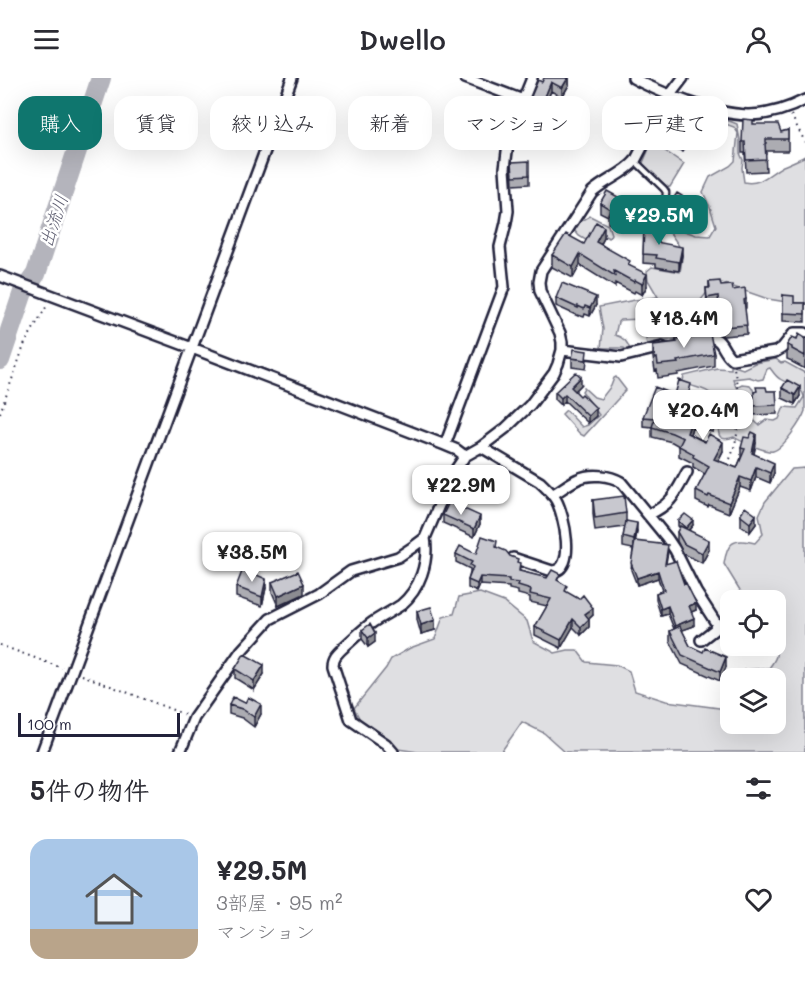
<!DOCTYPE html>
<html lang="ja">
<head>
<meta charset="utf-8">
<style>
  :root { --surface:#fff; --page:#f2f2f3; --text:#2b2b33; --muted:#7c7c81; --accent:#0f766e }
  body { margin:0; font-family:Mali,"Klee One",sans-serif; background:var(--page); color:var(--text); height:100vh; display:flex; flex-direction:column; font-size:22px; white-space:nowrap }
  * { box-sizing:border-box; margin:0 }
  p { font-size:20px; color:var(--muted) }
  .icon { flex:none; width:33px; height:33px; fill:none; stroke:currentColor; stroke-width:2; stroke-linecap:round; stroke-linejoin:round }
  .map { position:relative; height:674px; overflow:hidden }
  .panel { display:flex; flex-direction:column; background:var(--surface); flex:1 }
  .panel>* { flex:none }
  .hud { position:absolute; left:18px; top:18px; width:770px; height:54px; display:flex; gap:12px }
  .fabs { position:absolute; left:720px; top:512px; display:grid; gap:12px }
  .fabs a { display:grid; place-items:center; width:66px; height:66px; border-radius:12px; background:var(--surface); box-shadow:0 6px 24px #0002; font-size:30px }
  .scale { position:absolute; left:18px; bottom:15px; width:162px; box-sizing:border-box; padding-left:6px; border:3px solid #22223b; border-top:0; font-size:16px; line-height:21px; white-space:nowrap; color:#22223b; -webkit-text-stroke:4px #fff; paint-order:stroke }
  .price { position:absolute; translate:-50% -51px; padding:0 14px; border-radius:12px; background:#fff; color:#222; font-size:20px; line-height:39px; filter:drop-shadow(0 2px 3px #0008) }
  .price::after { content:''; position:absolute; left:50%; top:36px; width:18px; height:14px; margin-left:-9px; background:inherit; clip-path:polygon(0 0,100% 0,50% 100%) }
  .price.on { background:var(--accent); color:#fff }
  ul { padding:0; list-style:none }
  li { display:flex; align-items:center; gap:18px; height:150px; padding:0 30px }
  li span { display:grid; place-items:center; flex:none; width:168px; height:120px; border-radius:18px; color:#555 }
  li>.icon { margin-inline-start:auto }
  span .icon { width:72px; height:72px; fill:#fffc; stroke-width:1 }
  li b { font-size:26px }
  h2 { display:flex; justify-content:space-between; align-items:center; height:72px; padding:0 30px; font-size:26px }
  .pill { padding:0 21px; border-radius:18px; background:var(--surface); box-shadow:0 6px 24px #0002; font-size:21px; line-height:54px }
  .pill.on { background:var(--accent); color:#fff }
  header { display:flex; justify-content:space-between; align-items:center; height:78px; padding:0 30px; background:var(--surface); font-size:27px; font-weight:600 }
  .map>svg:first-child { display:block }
  .green { fill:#dfdfe2; stroke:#80808e; stroke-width:1.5; fill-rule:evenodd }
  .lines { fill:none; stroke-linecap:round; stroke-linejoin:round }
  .river { stroke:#b4b4bc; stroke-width:20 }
  .lane-casing { stroke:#22223b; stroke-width:9 }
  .street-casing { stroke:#22223b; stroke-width:14 }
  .path { stroke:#22223b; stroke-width:2; stroke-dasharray:1.5 4.5; stroke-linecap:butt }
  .lane { stroke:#fff; stroke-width:4.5 }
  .street { stroke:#fff; stroke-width:9 }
  .wall { fill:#acacb2; stroke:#22223b; stroke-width:1.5 }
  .shaded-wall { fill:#8c8c91; stroke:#22223b; stroke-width:1.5 }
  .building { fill:#c8c8cf; stroke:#22223b; stroke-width:1.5 }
  .labels { text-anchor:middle; stroke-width:5; stroke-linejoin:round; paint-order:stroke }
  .water-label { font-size:18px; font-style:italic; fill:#5c5c6f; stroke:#fff }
</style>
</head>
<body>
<header><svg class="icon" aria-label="menu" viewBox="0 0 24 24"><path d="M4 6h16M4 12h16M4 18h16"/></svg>Dwello<svg class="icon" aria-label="person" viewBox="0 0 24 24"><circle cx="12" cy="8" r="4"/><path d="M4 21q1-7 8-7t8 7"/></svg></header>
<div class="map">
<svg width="805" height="674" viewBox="0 0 805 674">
  <rect width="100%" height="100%" fill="#fff"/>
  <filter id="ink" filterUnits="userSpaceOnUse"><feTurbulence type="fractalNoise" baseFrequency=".0167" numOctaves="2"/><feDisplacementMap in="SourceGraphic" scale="12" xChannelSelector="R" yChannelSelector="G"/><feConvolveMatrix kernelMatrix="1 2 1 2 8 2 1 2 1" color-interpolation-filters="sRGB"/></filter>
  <g filter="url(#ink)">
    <path class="green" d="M678,26L732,44L737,46L740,62V75L743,82L742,90L744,104C760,108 770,95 783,88C790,85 798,82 805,78V227L768,221L722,205L713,207L701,222L697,225L710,254L647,267L643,242L641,241L620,242L618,244L615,257C623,259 628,264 630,272L626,273L624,270H601L603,251L599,229L635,222L658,219L648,202L647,193L652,189L680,194C684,173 683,173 670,155L671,148L696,157L710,158L716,148L710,129L703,114L710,99L730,88L735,83L738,55L734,49L682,30Z
      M652,64L684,86L670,109H668L642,87Z
      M590,138L608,147L611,156L609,160L596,154L589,164L579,158L574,152L578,145Z
      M776,281L781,285L785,284L805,295C805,304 805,327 805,333C802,342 783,371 773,373C767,375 740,363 734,359C709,368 722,341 720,330C720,328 717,323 716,321C705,307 694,312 683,303L684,298L717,290L731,291V287L743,291L755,285ZM770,290C773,294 776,299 780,301C789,307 801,306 804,319L797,330L784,329L779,341L775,343L766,342L759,347C739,331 763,321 750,307L742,306L736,309L733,301L749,299L758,302L763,301L767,291Z
      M616,299L626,312L584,358L580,356L562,336L566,332L582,349L588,347L599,337L582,313L584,310L594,319L601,321L611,308L614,300Z
      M805,390V674H565L544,655L522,644L501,674H418L398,671L363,647L354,630L386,590L391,581L410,570L435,561L443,539L454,536L459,519L480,515L504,524L527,543L533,563L555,575L568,572H577L586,584L617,587L629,593L635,613L666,623L719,630L730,629V645H776V600H734L745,592L769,590C775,582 779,577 774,567H776V522H746L724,486C727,465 733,459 755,465L763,456L759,437L765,424L792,391Z"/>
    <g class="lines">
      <path class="river" d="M0,282L23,214L36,196L101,0"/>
      <g class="lane-casing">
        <path id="lane" d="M635,83L664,111L666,114L664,147"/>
      </g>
      <g class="street-casing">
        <path id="street" d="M465,0L523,22
          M633,0C651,10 669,17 688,24C732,39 762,44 805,22
          M0,198L192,270L445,367L457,372L465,378
          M699,261C725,255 719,271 732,281L775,274L782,270L794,255H805
          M562,272L621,279L662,269
          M445,367L504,209L500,169L506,145L508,133L505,90L509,57L532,0
          M481,369L540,404C546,410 552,415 556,422C564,436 577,493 552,493L513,480
          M552,417C561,412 569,405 578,401C590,395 610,397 621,404L667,460L675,472L696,514L716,545L715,551L701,562
          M648,437C672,426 675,416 687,394
          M42,674L292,0
          M180,674L194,640L241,573L270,541L319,516L351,493L398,479L413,469L425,460L452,397L465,378L481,369L506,350L530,327L554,295L558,286L562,272V264L560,255L540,213L539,204L541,193L592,114C605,102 624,96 635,83L670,17L683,0
          M393,674L386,666L351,642L333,587C333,578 339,574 345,568C354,560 363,551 373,544C382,538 392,533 401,527C420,511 429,484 425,460"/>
      </g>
      <path class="path" d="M791,37L805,64
        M0,335L25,265L48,226
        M730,381C742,352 740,320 734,290
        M0,567L62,590
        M82,597L186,637"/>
      <use href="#lane" class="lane"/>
      <use href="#street" class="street"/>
    </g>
    <path class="wall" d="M569,0V7L562,19L551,13L547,22L566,37L561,52L555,50L552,55L534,46V47L522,42V33L542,4Z
      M753,46L781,54L788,52V73H766V76H765L766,93L746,94L745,75H742V64Z
      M694,53L683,74L672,68V59Z
      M512,84L529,97V106L513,107Z
      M600,125L631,135L622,151L608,145V138L600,134Z
      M669,127L695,136L687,148L669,137Z
      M650,134L660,135V156H657V164L682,177L679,193L656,189V186L643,185L644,148H649Z
      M604,160L601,166L630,188L647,208L642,217L635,213L634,215L615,205V209L580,187L573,200L552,189V177L584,166Z
      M709,204L733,212L746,221V230L745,231L747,256L723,258L721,257L718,228L707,229L706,210H709Z
      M783,217L794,225H805V244L783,243Z
      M556,220L596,227L590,238L585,236L584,239L578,237V238L556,228Z
      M805,260V291L792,284V283L787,281V267L797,261Z
      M676,261L714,276V288L678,295V297L658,300L657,292L655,293L653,280V267L676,264Z
      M572,280L587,282L586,291L572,289Z
      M581,307L575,313L596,338L588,345L565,323L561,327L555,321V314Z
      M782,310L800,318L795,326L782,320Z
      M776,313L777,336L754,337V314Z
      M691,315L701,328L715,341L713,354L692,350L690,356L723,373L718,383L737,390L741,380V370L756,365L754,376L774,395L770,405L756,399L751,413L740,409L729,435L709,427L708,429L696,423V413L705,396L693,389V385L679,378V368L672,364L652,359V349L643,348V339L675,317Z
      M593,422L626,435V443L637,454L635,463L668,474L666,485L684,506L696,532L691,534L694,548L682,552L690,568L726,589L720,603L682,586L670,563V553L674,551L668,536L661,538L656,522V515L662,513L658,500L637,507L631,492L633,471L623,469V459L625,449L595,453L593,436Z
      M741,435L756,446L750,454L741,448Z
      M443,437L480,446L474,459L443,445Z
      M678,443L693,447L689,452L709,472L702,485L684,476L677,463V454L680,449L678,448Z
      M497,470L518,485L520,493L560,504L567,515L593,537L589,541V549L581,557L573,549L561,570L535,557V549L547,528L530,524V519L518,516V513L509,511V509L480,507L477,514L468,510V502L470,495V491L456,484V476H476Z
      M272,504L304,516L278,528L272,514Z
      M236,509L266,510L262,528L236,519Z
      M417,533L435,552L421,556L417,542Z
      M362,552L375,564L368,569L362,561Z
      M235,591L264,596L254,612L235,600Z
      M229,627L261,636L254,649L242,640L229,636Z"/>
    <path class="shaded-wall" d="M568,0H569V7L562,19V10Z
      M551,4V13L544,30V21Z
      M566,28V37L561,52V42Z
      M555,40V50L552,55V46Z
      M694,44V53L683,74V65Z
      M631,126V135L622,151V142Z
      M695,126V136L687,148V138Z
      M604,149V160L596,175V164Z
      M682,169V177L679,193V184Z
      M580,176V187L573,200V189Z
      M647,196V208L642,217V206Z
      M596,219V227L590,238V230Z
      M581,299V307L571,317V309Z
      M800,309V318L795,326V317Z
      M565,316V323L561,327V320Z
      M596,330V338L588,345V338Z
      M715,331V341L713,354V344Z
      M692,340V350L687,365V355Z
      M756,356V365L752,385V375Z
      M723,364V373L714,391V381Z
      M774,385V395L770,405V395Z
      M756,389V399L751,413V403Z
      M740,399V409L729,435V425Z
      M756,437V446L750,454V445Z
      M480,438V446L474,459V451Z
      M693,442V447L686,455V450Z
      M637,445V454L634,471V462Z
      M709,462V472L702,485V475Z
      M658,493V500L637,507V500Z
      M480,499V507L477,514V506Z
      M266,501V510L262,528V519Z
      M304,506V516L278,528V518Z
      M696,525V532L689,535V528Z
      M668,528V536L661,538V531Z
      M593,530V537L585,544V536Z
      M694,540V548L675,555V548Z
      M573,541V549L561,570V562Z
      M589,541V549L581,557V549Z
      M435,542V552L421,556V547Z
      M375,555V564L368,569V560Z
      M726,579V589L720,603V594Z
      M264,587V596L254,612V603Z
      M261,626V636L254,649V639Z"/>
    <path class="building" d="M544,0H568L562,10L551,4L544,21L566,28L561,42L555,40L552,46L534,36V38L522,33L528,20L530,21L538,2L542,4Z
      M682,38L694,44L683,65L672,59Z
      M743,41L753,42V46H778L781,54L788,52V61H766V65H765L766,81L746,82L745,64H742Z
      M529,83V97L513,98L512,84Z
      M607,113L631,126L622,142L608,136L610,131L600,125Z
      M677,115L695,126L687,138L669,127Z
      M650,134L660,135V147H649Z
      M596,144L604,149L596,164L630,183L628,187L647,196L642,206L635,202L634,204L614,193L615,198L580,176L573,189L552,177L566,156L584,166Z
      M644,148H657L656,164L682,169L679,184L656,180L657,177L643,176Z
      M720,203L721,208L732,207L733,212L745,210L746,221L744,222L747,247L723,249L721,247L718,218L707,220L706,210H710L709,204Z
      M562,205L596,219L590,230L585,228L584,231L578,228V230L556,220Z
      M783,217L794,218V225H805V236L783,235Z
      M710,255L714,276L677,283L678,285L658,287L657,280L655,281L653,267L677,264L676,261L700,256V257Z
      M799,256L805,260V278L792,271V269L787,267L792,259L797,261Z
      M574,271L587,273L586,282L572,280Z
      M576,294L581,299L571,309L580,318L582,316L596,330L588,338L565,316L561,320L555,314Z
      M679,302L691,306L689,314L701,319L698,328L715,331L713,344L692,340L687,355L705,364L709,356L723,364L714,381L737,390L745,371L741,370L744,359L749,360L752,354L756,356L752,375L774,385L770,395L756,389L751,403L740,399L729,425L709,417L708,419L696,413L709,388L693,379L694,376L679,368L683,360L672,355L652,349L655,340L643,339L655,309L675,317Z
      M787,302L800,309L795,317L782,310Z
      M756,309H766L767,313H776L777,327L754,328V314L757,313Z
      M624,418L626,435L595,440L593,422Z
      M449,424L480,438L474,451L443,437Z
      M745,429L756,437L750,445L741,438V435Z
      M685,436L693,442L686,450L678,443Z
      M626,443L637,445L634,462L623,459Z
      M680,448L709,462L702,475L684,466L677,454Z
      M482,458L497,463L496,469L506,473L510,478L518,481L517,484L520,485L519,493L547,500L552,492L560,496L557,502L567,508L565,513L579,521L583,517L593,530L585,536L589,541L581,549L573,541L561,562L535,549L551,521L530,516L531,512L518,508L519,505L509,504V501L480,499L477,506L468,502L473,489L470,487L472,484L456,476L460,468L476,476Z
      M635,463L668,467L665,486L676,483L684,506L686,505L696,525L689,528L694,540L675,548L668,528L661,531L656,515L664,512L658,493L637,500L631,485Z
      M243,491L266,501L262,519L236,509Z
      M298,493L304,506L278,518L272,504Z
      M431,529L435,542L421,547L417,533Z
      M370,546L375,555L368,560L362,552Z
      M680,548L690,568L703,574L705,570L726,579L720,594L682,577L670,553Z
      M244,576L264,587L254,603L235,591Z
      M233,619L245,625L248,619L261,626L254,639L242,631L229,627Z"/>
  </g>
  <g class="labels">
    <g class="water-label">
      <text transform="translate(54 143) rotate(-72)" y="6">出流川</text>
    </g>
  </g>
</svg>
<div class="fabs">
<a><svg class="icon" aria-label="locate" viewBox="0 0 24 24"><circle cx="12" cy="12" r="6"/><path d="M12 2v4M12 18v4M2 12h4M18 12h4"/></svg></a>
<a><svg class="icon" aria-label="layers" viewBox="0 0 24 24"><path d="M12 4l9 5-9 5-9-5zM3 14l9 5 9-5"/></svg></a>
</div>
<div class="scale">100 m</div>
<b class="price on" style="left:659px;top:168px">¥29.5M</b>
<b class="price" style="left:684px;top:271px">¥18.4M</b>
<b class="price" style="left:703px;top:363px">¥20.4M</b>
<b class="price" style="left:461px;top:438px">¥22.9M</b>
<b class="price" style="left:252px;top:505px">¥38.5M</b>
<div class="hud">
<a class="pill on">購入</a>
<a class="pill">賃貸</a>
<a class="pill">絞り込み</a>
<a class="pill">新着</a>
<a class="pill">マンション</a>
<a class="pill">一戸建て</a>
</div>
</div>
<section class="panel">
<h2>5件の物件<svg class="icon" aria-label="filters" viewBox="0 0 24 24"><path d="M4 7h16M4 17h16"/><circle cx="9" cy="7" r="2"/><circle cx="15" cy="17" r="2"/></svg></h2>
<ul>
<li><span style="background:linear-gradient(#a9c7e8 75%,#b9a48a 0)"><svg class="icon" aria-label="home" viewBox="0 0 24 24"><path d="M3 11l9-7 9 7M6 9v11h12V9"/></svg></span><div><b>¥29.5M</b><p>3部屋 · 95 m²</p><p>マンション</p></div><svg class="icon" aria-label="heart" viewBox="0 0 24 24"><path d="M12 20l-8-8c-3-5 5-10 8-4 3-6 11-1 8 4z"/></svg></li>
</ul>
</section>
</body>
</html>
